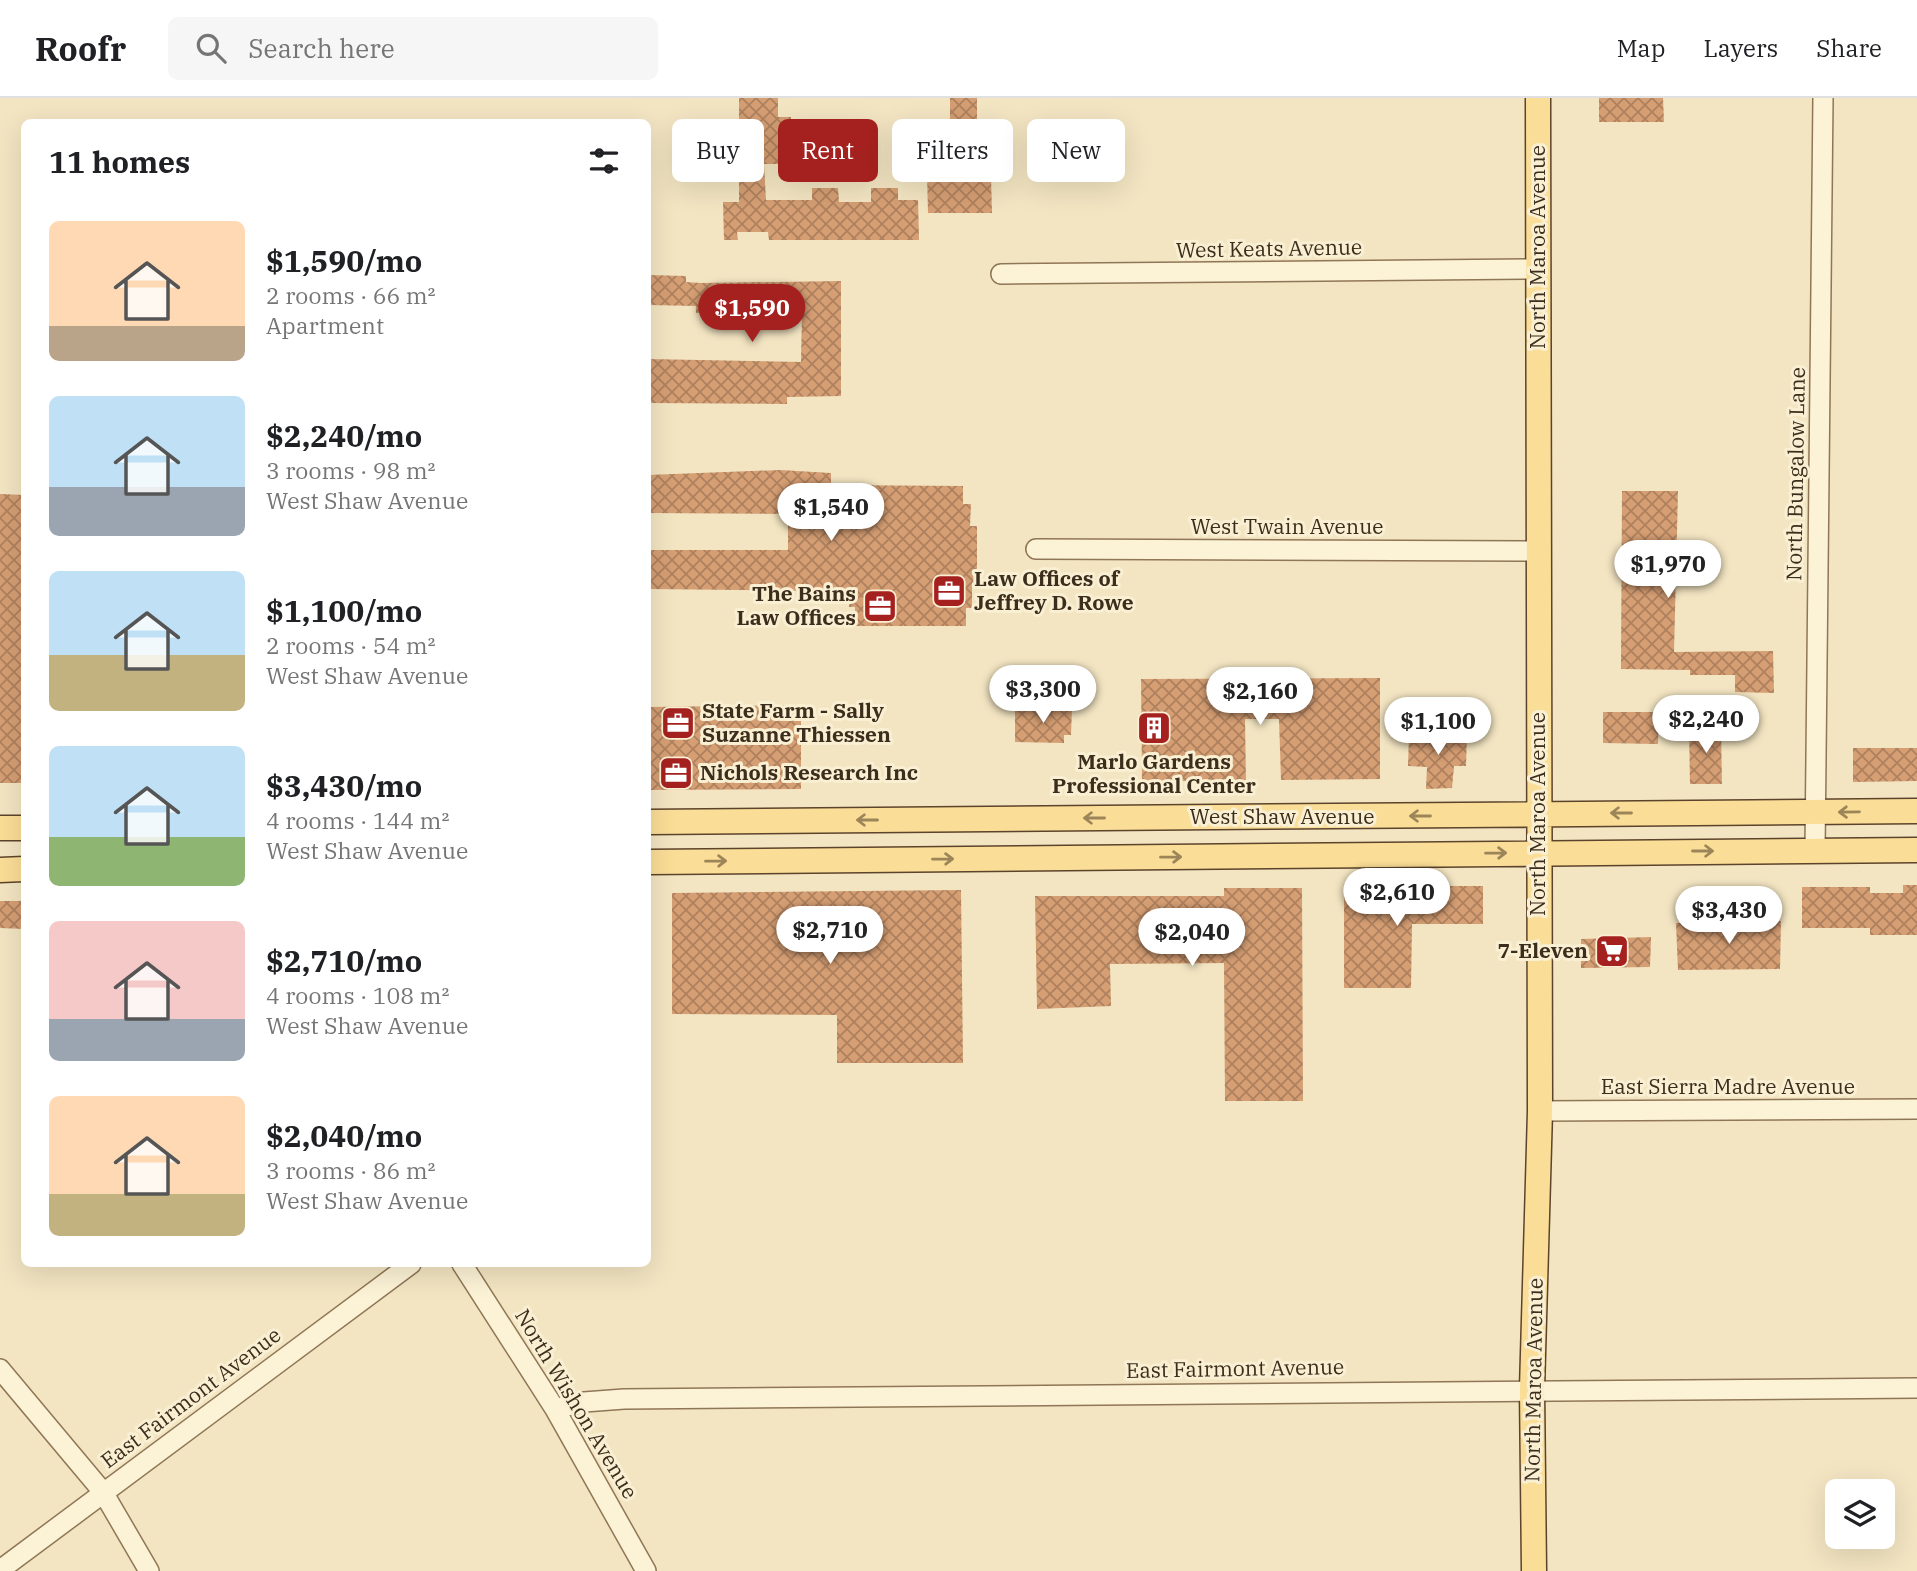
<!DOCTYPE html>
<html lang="en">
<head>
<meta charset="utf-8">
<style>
  :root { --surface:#fff; --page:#f6f6f6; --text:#202124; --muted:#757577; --line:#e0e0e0; --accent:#a5211f }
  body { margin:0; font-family:"IBM Plex Serif",serif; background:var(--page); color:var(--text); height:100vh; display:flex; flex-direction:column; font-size:26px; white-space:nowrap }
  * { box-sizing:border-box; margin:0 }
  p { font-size:23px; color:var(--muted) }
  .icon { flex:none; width:38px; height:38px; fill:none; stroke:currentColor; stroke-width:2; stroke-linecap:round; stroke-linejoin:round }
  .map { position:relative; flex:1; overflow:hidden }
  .panel { position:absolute; left:21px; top:21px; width:630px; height:1148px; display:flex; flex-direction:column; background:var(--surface); border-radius:10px; box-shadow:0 7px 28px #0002 }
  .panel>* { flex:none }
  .top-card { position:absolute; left:672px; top:21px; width:665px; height:63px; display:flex; gap:14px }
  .buttons { position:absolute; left:1825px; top:1381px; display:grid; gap:14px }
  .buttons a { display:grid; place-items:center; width:70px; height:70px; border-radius:10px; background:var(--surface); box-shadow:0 7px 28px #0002; font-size:35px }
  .price { position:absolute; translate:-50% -60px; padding:0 16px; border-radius:24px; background:#fff; color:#222; font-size:23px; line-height:46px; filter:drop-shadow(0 2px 4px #0008) }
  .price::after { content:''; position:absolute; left:50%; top:42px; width:21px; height:16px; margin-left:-10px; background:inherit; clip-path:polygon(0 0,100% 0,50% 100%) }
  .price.active { background:var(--accent); color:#fff }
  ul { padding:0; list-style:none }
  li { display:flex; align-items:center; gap:21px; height:175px; padding:0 28px }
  li span { display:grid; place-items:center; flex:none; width:196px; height:140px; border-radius:10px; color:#555 }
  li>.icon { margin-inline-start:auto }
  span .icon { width:84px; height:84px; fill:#fffc; stroke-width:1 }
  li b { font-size:30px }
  h2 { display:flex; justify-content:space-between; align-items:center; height:84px; padding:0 28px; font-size:30px }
  .tag { padding:0 24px; border-radius:10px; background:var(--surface); box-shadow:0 7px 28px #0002; font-size:24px; line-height:63px }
  .tag.active { background:var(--accent); color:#fff }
  header { display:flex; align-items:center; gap:42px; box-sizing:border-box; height:98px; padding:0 35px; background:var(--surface); border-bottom:2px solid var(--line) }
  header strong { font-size:33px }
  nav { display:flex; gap:38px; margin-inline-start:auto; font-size:24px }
  .search { width:490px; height:63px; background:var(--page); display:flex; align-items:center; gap:18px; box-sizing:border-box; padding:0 24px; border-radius:10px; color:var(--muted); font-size:26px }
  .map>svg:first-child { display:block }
  .building { fill:url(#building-cross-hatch) }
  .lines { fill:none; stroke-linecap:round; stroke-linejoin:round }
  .minor-casing { stroke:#8f7656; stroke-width:22 }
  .major-casing { stroke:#5c432b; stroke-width:27 }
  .minor { stroke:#fcf2d6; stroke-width:19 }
  .major { stroke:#fadd96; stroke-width:24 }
  .oneway { stroke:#9c8559 }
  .labels { text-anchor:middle; stroke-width:6; stroke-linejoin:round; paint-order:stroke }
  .street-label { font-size:21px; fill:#3d2d1c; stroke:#f9efd2 }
  .poi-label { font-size:21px; font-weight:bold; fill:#3d2d1c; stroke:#f9efd2; text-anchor:start }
</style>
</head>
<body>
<header>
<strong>Roofr</strong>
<div class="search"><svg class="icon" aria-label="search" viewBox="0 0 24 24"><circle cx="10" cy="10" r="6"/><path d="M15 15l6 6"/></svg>Search here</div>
<nav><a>Map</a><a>Layers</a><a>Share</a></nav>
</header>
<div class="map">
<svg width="1917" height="1473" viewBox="0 0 1917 1473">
  <defs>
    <pattern id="building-cross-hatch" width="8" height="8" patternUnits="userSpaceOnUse" patternTransform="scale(1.75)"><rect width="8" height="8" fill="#d59e73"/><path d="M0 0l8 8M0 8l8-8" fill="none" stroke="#ae815e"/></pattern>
  </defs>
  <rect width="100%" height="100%" fill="#f3e5c2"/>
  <path class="building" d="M739,0H778V19H791L790,46H778V66H764L766,102H812V90H838L839,104H871V90H898V102H918L919,142H769L768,134H737L738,142H724L723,104H739Z
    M950,0H977V22H950Z
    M1599,0H1663L1664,24H1599Z
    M948,64H974L975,77L991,78L992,115H928L927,76H948Z
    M648,177L686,178V184L701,185L841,183V298L787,299V306L648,305V261L801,264L802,213L696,215V208L648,207Z
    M780,372L831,375V387L963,388V406H971L970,428H977V490H972V510H966V528H855V509H849V493L648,491V452H788V416L648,415V377Z
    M1622,393H1678L1674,554L1773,553L1774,595L1735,594V577H1690V572L1621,571Z
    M0,396L24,397V685H0Z
    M1380,580V681L1281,682L1279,621H1245L1246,683H1142L1141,581Z
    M801,607V691L648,692V609Z
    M1015,610H1072L1071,637H1064V645L1015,644Z
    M1603,614H1659L1658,646L1603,645Z
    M1689,628H1721L1722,686H1690Z
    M1467,636L1466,668H1454L1452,690L1426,691L1427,669L1408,668L1409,637Z
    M1853,650H1917V683L1853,684Z
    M1903,787H1917V837H1870V830H1802V789H1870V795H1903Z
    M1344,788H1483V826H1412L1411,890H1344Z
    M1224,790H1302L1303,1003H1225L1224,865L1110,866L1111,908L1037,911L1035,798H1224Z
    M961,792L963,965H837V917L672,916V795Z
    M0,803H24V831L0,830Z
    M1781,823L1780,871L1678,872L1676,825Z
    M1651,839L1650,869L1581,870V841Z"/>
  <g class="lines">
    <g class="minor-casing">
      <path id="minor" d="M1001,176L1537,171
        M1036,451L1538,453
        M1815,753L1823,0
        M1540,1013L1917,1011
        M462,1166L555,1311L646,1473
        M0,1271L103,1394L149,1473
        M555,1311L584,1304L624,1301L1917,1290
        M0,1472L411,1166"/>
    </g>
    <g class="major-casing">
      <path id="major" d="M648,724L1917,713
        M0,730H24
        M648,764L1917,752
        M0,772L24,771
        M1534,1473L1532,1291L1540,1013L1538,0"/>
    </g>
    <use href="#minor" class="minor"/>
    <use href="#major" class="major"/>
  </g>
  <defs><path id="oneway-shaft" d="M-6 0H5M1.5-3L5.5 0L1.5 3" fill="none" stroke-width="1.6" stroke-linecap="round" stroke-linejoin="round" transform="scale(1.75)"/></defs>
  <g class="oneway">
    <use href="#oneway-shaft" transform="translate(1849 714) rotate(179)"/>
    <use href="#oneway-shaft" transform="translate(1621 715) rotate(180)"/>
    <use href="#oneway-shaft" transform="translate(1420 718) rotate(180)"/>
    <use href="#oneway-shaft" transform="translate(1094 720) rotate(180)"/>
    <use href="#oneway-shaft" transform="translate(867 722) rotate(180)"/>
    <use href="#oneway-shaft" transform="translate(1703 753)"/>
    <use href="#oneway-shaft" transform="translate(1496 755) rotate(-1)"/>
    <use href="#oneway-shaft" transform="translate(1171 759) rotate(-1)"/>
    <use href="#oneway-shaft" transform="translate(943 761) rotate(-1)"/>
    <use href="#oneway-shaft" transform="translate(716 763) rotate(-1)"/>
  </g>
  <defs>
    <g id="office-square" transform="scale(1.75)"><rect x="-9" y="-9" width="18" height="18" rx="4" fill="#a5211f" stroke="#f9efd2"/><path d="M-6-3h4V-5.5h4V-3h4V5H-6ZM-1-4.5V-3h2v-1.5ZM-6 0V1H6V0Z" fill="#fff"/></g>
    <g id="building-square" transform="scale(1.75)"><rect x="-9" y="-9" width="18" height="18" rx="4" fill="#a5211f" stroke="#f9efd2"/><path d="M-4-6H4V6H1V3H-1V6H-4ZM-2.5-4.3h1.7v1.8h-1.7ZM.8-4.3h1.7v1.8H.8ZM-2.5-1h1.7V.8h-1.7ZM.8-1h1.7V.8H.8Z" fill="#fff"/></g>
    <g id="supermarket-square" transform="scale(1.75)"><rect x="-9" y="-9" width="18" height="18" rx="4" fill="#a5211f" stroke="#f9efd2"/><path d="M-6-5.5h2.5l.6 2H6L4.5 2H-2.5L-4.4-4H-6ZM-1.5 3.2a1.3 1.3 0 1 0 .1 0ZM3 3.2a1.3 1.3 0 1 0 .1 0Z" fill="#fff"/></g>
  </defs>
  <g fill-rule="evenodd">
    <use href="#office-square" x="949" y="493"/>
    <use href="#office-square" x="880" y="508"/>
    <use href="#office-square" x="678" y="625"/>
    <use href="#building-square" x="1154" y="630"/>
    <use href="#office-square" x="676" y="675"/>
    <use href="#supermarket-square" x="1612" y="853"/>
  </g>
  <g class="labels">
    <g class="street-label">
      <text transform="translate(1538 149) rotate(-90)" y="7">North Maroa Avenue</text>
      <text transform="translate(1269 151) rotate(-1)" y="7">West Keats Avenue</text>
      <text transform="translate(1796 376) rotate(-89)" y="7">North Bungalow Lane</text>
      <text x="1287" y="436">West Twain Avenue</text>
      <text transform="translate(1538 716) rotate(-90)" y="7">North Maroa Avenue</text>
      <text x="1282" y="726">West Shaw Avenue</text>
      <text x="1728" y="996">East Sierra Madre Avenue</text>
      <text transform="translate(1235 1271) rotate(-1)" y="7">East Fairmont Avenue</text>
      <text transform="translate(1534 1282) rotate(-89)" y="7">North Maroa Avenue</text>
      <text transform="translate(191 1300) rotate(-37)" y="7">East Fairmont Avenue</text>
      <text transform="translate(576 1306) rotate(59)" y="7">North Wishon Avenue</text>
    </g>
    <g class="poi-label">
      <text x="974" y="488">Law Offices of<tspan x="974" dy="24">Jeffrey D. Rowe</tspan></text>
      <text x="856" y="503" text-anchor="end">The Bains<tspan x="856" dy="24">Law Offices</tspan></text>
      <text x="702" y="620">State Farm - Sally<tspan x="702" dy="24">Suzanne Thiessen</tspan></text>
      <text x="1154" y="671" text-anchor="middle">Marlo Gardens<tspan x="1154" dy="24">Professional Center</tspan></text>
      <text x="700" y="682">Nichols Research Inc</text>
      <text x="1588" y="860" text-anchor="end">7-Eleven</text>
    </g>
  </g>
</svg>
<div class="buttons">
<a><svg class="icon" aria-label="layers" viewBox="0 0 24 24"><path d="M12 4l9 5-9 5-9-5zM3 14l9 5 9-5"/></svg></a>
</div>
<b class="price active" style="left:752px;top:246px">$1,590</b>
<b class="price" style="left:831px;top:445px">$1,540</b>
<b class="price" style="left:1668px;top:502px">$1,970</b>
<b class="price" style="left:1043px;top:627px">$3,300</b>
<b class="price" style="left:1260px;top:629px">$2,160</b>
<b class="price" style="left:1706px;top:657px">$2,240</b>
<b class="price" style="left:1438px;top:659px">$1,100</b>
<b class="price" style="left:1397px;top:830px">$2,610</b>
<b class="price" style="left:1729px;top:848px">$3,430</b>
<b class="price" style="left:830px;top:868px">$2,710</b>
<b class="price" style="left:1192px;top:870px">$2,040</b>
<div class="top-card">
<a class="tag">Buy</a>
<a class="tag active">Rent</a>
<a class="tag">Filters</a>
<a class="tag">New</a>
</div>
<section class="panel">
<h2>11 homes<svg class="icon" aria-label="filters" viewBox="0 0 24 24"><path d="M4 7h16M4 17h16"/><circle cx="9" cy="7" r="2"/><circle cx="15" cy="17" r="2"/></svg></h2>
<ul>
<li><span style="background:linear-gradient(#ffd9b3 75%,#b9a48a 0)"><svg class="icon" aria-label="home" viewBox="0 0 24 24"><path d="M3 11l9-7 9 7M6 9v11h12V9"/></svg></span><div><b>$1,590/mo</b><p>2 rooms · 66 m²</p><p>Apartment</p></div></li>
<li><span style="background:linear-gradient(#bfe0f5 65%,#9aa5b1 0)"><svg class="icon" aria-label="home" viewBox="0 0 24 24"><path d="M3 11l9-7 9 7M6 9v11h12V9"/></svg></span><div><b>$2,240/mo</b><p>3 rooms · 98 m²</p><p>West Shaw Avenue</p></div></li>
<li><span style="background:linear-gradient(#bfe0f5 60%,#c2b280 0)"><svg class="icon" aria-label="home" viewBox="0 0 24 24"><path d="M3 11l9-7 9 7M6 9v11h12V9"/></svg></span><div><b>$1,100/mo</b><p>2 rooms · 54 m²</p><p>West Shaw Avenue</p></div></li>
<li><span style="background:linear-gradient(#bfe0f5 65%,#8fb573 0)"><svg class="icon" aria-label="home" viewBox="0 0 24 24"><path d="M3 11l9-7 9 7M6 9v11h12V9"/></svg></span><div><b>$3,430/mo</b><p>4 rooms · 144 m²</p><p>West Shaw Avenue</p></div></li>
<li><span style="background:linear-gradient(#f6c9c9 70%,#9aa5b1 0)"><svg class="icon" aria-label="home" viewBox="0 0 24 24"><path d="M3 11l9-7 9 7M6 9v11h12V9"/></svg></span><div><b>$2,710/mo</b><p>4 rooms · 108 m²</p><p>West Shaw Avenue</p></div></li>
<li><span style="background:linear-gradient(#ffd9b3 70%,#c2b280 0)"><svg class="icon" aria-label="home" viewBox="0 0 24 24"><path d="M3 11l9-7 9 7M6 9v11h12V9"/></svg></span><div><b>$2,040/mo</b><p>3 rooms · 86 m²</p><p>West Shaw Avenue</p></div></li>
</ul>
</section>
</div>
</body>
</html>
